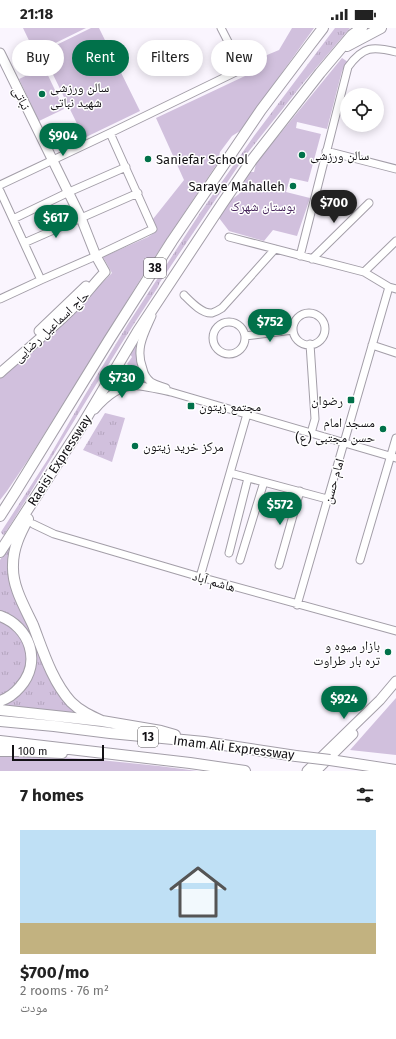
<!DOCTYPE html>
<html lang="en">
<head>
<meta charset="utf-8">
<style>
  :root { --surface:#fff; --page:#f6f6f6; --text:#222; --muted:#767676; --line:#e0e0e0; --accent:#01714a }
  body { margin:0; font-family:"Fira Sans","Noto Naskh Arabic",sans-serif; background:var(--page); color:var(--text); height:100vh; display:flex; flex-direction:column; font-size:15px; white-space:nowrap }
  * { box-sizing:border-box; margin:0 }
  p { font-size:13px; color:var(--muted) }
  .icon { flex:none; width:22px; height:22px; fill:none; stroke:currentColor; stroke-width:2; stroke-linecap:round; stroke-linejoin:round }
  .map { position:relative; height:743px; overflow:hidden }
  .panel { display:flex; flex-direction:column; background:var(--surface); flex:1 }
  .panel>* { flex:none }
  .banner { position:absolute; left:12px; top:12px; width:372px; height:36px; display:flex; gap:8px }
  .fabs { position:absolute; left:340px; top:60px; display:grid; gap:8px }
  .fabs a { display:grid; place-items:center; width:44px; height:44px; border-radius:50%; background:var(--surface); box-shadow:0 2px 10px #0003; font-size:20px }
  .scale { position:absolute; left:12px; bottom:10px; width:92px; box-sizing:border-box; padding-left:4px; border:2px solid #131115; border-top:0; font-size:11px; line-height:14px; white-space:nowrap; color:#131115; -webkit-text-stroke:3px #fff; paint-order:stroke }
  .price { position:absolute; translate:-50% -34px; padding:0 9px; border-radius:14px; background:var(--accent); color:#fff; font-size:13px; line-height:26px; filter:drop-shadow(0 1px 2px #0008) }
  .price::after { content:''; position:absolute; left:50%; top:24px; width:12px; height:9px; margin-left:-6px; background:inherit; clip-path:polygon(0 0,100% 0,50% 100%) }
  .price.current { background:#222; color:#fff }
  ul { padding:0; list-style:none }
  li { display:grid; align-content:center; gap:8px; height:212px; padding:0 20px }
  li+li { border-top:1px solid var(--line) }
  li span { display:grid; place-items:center; height:124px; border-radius:0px; color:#555 }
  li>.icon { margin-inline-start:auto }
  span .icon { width:72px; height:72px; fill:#fffc; stroke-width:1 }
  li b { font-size:17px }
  h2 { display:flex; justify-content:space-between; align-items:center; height:48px; padding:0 20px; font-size:17px }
  .tag { padding:0 14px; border-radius:18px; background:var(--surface); box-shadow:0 2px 10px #0003; font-size:14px; line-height:36px }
  .tag.current { background:var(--accent); color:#fff }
  .status { display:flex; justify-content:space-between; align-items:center; height:28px; padding:0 20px; background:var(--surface); direction:ltr }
  .status svg { height:11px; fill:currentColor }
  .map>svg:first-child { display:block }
  .grass { fill:url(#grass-tufts) }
  .green { fill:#d1c0dd }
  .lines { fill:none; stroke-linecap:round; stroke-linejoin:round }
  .minor-casing { stroke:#a39ea8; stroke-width:9 }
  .major-casing { stroke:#a39ea8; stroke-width:11 }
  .highway-casing { stroke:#a39ea8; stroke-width:12 }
  .minor { stroke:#fff; stroke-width:7 }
  .major { stroke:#fff; stroke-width:9 }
  .highway { stroke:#fff; stroke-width:10 }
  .highway-bridge-casing { stroke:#a39ea8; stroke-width:12; stroke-linecap:butt }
  .highway-bridge { stroke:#fff; stroke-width:10 }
  .poi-dot { fill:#01714a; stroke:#fff; stroke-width:1.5 }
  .labels { text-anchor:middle; stroke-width:3; stroke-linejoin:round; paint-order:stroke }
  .shield { fill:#fff; stroke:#5a585b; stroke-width:1 }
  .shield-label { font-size:12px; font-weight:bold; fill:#131115 }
  .poi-label { font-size:13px; fill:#131115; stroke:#fff; text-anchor:start }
  .street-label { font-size:13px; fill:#131115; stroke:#fff }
  .park-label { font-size:13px; fill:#48275d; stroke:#fff }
</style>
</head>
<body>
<div class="status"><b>21:18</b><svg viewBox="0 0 49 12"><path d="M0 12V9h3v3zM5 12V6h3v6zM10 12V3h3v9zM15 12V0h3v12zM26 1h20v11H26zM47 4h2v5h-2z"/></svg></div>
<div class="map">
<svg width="396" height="743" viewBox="0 0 396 743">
  <defs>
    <pattern id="grass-tufts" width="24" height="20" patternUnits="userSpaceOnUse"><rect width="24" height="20" fill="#d1c0dd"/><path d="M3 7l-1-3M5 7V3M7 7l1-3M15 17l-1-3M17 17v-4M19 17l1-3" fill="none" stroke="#b3a4bd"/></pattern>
  </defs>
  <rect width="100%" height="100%" fill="#faf5fe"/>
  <path class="grass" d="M335,0H350L304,54L245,128L160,254L158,259C104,340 56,425 4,507L2,506L1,504L48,431L85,367L128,296L200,185L254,108Z
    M105,385L125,390L112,434L83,422Z
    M25,492L9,536L55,654L89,690L0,680V676L14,669L35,622L0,585V532Z
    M0,591L21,607L29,630L22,654L0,670Z"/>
  <path class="green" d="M23,0H86L35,25Z
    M91,0H99L140,83L84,110L42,24Z
    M292,0H314L240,103L232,108L220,124L217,136L150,236L30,429L7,463L0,472V350L59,299L112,245L103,229L148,209L157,203L153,191L184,152L156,90L245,48L267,27L279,22Z
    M342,30L348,34L342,43L327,101L297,94L296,100L321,106L308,154L290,150L286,164L310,170L297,208L273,202L264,213L229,203L219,190L231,172L239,166L242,162L240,160L250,144H254L256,136L270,118Z
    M44,39L64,81L39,93L19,51Z
    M142,305L139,314L150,356H141L102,372L113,354L123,349L129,338L127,336L132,329L130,326Z
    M396,670V727L350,722Z
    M0,725C66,729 132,734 198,743H0Z"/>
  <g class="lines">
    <g class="minor-casing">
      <path id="minor" d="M326,123L396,141
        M0,157L110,105L242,41L221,0
        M0,163L41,252
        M13,191L69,164L126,139
        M229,209L364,244L389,259L396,261
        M24,215L138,165
        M300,228L348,39C363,18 373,18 396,24
        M312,231L369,175
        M364,244L396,213
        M184,267C191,274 202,286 212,285C215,284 219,282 222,280L275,221
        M0,271L41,252L96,228L153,201L110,105
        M293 301a16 16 0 1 1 32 0a16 16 0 1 1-32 0Z
        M152,288C144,306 135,321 143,341C144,346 147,351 151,354C156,357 161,358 166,360
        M213 310a16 16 0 1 1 32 0a16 16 0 1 1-32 0Z
        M245,308L293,302
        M310,316L315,391L311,405
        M372,317L396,325
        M95,382C106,369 122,356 140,358C150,359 160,362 171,364L396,430
        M230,445L327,471
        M33,496L54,506L200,549L396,603
        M229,525L248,450
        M240,532L264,454
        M360,532L396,410
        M279,537L300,463
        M200,549L247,386
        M297,577L389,259"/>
    </g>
    <g class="major-casing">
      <path id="major" d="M0,25L81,190L96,228L105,244C94,255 85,268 74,279C51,302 25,323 0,345
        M39,303L86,258
        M307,743L380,672L396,653
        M316,743L353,706"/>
    </g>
    <g class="highway-casing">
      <path id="highway" d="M347,18L381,0
        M0,488L16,463L109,312L172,213L261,82L310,17L323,0
        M28,491C20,506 13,520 13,537C12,558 24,578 33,597C43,623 52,653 71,674C80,683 91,688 102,693
        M0,524L81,399L138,303L222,176L252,132L320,45L352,7L362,0
        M0,588C30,599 42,634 20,659C14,666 9,670 0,673
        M0,682L102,693L161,703L175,707
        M0,693L54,698L110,705L204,714L296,728
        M0,713L190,735L245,743
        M0,723H17L62,725
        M330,732L396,742"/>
    </g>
    <use href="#minor" class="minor"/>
    <use href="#major" class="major"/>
    <use href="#highway" class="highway"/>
    <g class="highway-bridge-casing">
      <path id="highway-bridge" d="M296,728L330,732"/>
    </g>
    <use href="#highway-bridge" class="highway-bridge"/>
  </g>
  <g class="poi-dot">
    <circle cx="42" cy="66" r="4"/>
    <circle cx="302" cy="127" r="4"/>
    <circle cx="148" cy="131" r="4"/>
    <circle cx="293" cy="158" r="4"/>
    <rect x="347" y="368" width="8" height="8" rx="2"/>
    <rect x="187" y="374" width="8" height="8" rx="2"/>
    <circle cx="383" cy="401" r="4"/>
    <circle cx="135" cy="418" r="4"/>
    <circle cx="388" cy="624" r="4"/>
  </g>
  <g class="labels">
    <g class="shield">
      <rect x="144" y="230" width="22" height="20" rx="3"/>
      <rect x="138" y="699" width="20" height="20" rx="3"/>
    </g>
    <g class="shield-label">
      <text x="155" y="244">38</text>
      <text x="148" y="713">13</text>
    </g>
    <g class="poi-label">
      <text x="50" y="64">سالن ورزشی<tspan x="50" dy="15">شهید نباتی</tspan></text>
      <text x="310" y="132">سالن ورزشی</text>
      <text x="156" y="136">Saniefar School</text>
      <text x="285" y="163" text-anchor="end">Saraye Mahalleh</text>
      <text x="343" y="377" text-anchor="end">رضوان</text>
      <text x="199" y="383">مجتمع زیتون</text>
      <text x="375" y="399" text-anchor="end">مسجد امام<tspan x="375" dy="15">حسن مجتبی (ع)</tspan></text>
      <text x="143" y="423">مرکز خرید زیتون</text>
      <text x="380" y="622" text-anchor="end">بازار میوه و<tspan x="380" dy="15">تره‌ بار طراوت</tspan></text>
    </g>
    <g class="street-label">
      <text transform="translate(22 70) rotate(64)" y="5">نباتی</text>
      <text transform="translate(51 298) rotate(-43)" y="5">حاج اسماعیل رضایی</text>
      <text transform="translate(59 432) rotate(-57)" y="5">Raeisi Expressway</text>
      <text transform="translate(333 453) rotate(-74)" y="5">امام حسن</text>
      <text transform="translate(214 553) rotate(16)" y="5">هاشم آباد</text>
      <text transform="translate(234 719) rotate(7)" y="5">Imam Ali Expressway</text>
    </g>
    <g class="park-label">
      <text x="263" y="183">بوستان شهرک</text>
    </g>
  </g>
</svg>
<div class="fabs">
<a><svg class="icon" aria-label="locate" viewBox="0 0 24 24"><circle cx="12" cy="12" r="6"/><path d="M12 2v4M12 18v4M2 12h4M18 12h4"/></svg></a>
</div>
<div class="scale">100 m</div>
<b class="price" style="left:63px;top:129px">$904</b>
<b class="price current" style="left:334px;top:196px">$700</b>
<b class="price" style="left:56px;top:211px">$617</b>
<b class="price" style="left:270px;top:315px">$752</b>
<b class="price" style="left:122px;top:371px">$730</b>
<b class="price" style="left:280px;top:498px">$572</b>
<b class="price" style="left:344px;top:692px">$924</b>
<div class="banner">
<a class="tag">Buy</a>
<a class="tag current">Rent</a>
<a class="tag">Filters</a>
<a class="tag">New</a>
</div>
</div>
<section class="panel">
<h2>7 homes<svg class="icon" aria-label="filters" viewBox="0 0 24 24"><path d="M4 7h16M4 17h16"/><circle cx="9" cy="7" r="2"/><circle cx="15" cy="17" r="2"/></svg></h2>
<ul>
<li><span style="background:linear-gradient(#bfe0f5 75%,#c2b280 0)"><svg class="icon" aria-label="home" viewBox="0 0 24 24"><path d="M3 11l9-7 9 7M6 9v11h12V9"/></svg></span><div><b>$700/mo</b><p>2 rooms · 76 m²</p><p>مودت</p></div></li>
</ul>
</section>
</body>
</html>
